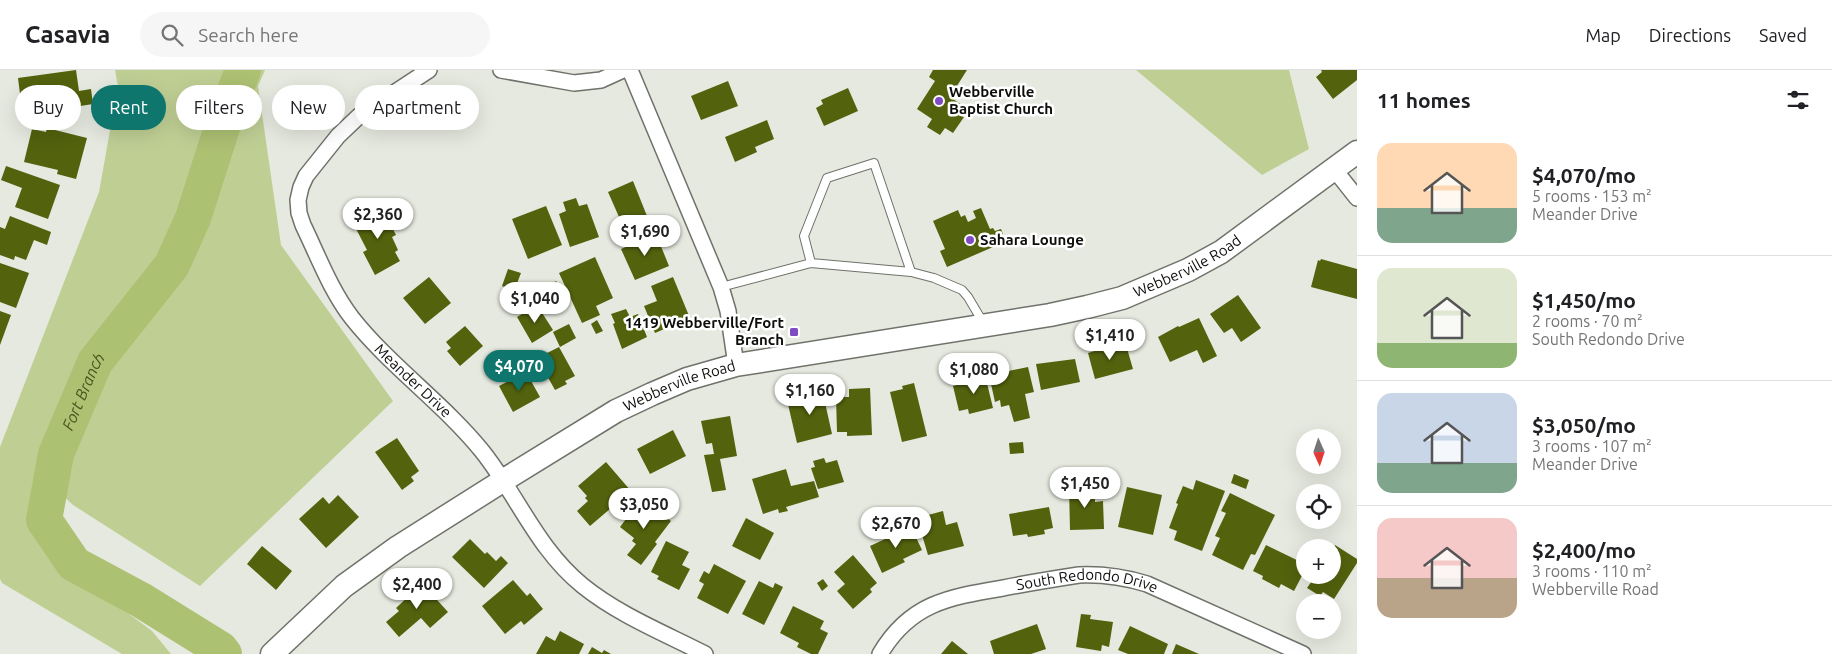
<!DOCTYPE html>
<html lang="en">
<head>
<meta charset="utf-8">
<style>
  :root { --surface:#fff; --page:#f6f6f6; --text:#202124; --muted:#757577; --line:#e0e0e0; --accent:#0f766e }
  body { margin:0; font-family:Ubuntu,sans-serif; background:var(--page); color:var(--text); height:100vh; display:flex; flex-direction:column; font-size:19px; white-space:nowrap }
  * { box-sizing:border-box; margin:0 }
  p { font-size:16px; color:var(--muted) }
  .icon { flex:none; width:28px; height:28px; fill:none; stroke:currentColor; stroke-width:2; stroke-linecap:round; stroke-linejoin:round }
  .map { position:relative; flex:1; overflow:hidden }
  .panel { display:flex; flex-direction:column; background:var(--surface); width:475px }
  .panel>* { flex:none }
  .guide { position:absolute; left:15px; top:15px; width:475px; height:45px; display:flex; gap:10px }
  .needle { width:32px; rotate:177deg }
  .buttons { position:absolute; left:1296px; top:359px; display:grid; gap:10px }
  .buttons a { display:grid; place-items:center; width:45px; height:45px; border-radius:50%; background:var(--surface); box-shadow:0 5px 20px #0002; font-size:25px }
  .price { position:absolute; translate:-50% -42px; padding:0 11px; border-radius:18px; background:#fff; color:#222; font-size:16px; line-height:32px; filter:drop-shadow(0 1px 2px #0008) }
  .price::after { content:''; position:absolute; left:50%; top:30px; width:15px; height:11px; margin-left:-8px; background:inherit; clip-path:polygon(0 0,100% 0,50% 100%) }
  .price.active { background:var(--accent); color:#fff }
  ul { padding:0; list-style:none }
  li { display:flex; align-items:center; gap:15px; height:125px; padding:0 20px }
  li+li { border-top:1px solid var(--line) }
  li span { display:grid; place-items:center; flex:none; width:140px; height:100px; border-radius:15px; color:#555 }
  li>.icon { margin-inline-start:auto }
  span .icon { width:60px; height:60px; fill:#fffc; stroke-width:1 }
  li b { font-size:21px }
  h2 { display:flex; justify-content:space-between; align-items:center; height:60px; padding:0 20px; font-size:21px }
  .tag { padding:0 18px; border-radius:22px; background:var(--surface); box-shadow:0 5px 20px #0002; font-size:18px; line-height:45px }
  .tag.active { background:var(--accent); color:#fff }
  header { display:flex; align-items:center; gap:30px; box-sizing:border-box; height:70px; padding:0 25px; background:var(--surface); border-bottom:1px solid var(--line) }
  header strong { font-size:24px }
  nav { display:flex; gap:28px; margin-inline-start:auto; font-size:18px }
  .search { width:350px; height:45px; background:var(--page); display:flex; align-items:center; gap:12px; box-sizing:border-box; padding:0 18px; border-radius:28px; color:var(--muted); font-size:19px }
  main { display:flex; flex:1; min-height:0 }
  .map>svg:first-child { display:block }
  .green { fill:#bfcf94 }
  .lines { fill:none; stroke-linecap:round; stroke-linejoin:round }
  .river { stroke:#adc173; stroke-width:36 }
  .building { fill:#52620d }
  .lane-casing { stroke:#6f726a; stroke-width:10 }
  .street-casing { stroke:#6f726a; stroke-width:18 }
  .secondary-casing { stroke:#6f726a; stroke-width:25 }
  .lane { stroke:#fff; stroke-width:8 }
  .street { stroke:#fff; stroke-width:15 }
  .secondary { stroke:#fff; stroke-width:22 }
  .poi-dot { fill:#804cc3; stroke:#fff; stroke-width:2 }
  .labels { text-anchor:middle; stroke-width:5; stroke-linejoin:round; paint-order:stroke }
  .poi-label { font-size:15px; font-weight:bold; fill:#0d0e0b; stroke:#fff; text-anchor:start }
  .street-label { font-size:15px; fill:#0d0e0b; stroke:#fff }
  .water-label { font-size:16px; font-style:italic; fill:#48551c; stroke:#fff }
</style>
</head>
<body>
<header>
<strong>Casavia</strong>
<div class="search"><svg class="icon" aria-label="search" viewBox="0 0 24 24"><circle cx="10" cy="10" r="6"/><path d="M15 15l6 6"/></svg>Search here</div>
<nav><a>Map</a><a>Directions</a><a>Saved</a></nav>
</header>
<main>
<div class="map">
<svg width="1357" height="584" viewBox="0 0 1357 584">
  <rect width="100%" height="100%" fill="#e6e9df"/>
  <path class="green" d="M115,0H265L258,16L281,175L393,331L200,516L73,435L42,406L36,451L65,496L152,561L171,584H122L2,513L0,509V377L99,122L118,16Z
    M1136,0H1289L1309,79L1262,105Z"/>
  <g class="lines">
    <path class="river" id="s1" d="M224,584L220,579L141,530L74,494L44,450L56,384L95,292L172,195L193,148L228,39L243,0"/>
  </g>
  <path class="building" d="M76,0L79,21L91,19L93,34L42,42V41H38L36,21L20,24L18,8Z
    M933,0H967L950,27L962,35L956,43L964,47L953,63L945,58L940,65L927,57L932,49L917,39L935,11L929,7Z
    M1321,0H1357V10L1333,29L1316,7L1322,2Z
    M728,11L738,36L701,50L691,26Z
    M848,18L858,41L824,56L816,38L823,34L821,30Z
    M767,50L774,69L755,77L757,82L735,92L725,67Z
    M47,58L87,68L76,109L57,104L58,100L24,92L32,59L46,62Z
    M6,96L60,115L48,149L15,137L22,118L1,110Z
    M633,111L647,146L623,156L608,122Z
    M576,128L579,136L587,134L599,167L570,177L559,144L566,141L563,132Z
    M381,136L396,165L392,167L398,180L395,182L400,191L375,205L363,182L367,180L352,151Z
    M546,136L562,175L528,189L512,149Z
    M981,138L990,159L993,158L995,161L1001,159L1003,164L997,167L1000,174L947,197L940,181L945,179L933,151L958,140L961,147L965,145L968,152L976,148L973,141Z
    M10,146L51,162L47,175L34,170L26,190L15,186L14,190L0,185V157L5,159Z
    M656,164L669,196L635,210L621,179Z
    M595,187L613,228L596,236L600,245L582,253L559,203Z
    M1321,189L1357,199V229L1311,217L1318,190L1320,191Z
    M0,193L29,203L16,238L0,232Z
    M508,199L521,203L514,221L502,216Z
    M429,207L451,233L425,254L403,228Z
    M673,207L692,253L678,258L676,254L655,263L644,236L657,231L651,216Z
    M556,211L560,217L550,223L546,218Z
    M1238,225L1261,258L1241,272L1232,258L1224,263L1210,244Z
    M537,235L553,260L532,273L517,247Z
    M626,239L630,247L638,244L647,267L622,279L613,254L615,253L611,244Z
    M0,241L11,245L0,275Z
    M1199,248L1217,286L1203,293L1197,280L1170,292L1158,267L1178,256L1179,257Z
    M597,250L603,261L596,264L591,254Z
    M569,254L576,268L560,277L553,262Z
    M465,256L483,276L460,296L447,281L451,278L446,272Z
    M1126,275L1133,299L1095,309L1088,283L1111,276V278Z
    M559,277L575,306L565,311L567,314L555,320L537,288Z
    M1075,289L1080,312L1041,320L1036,294Z
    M1028,297L1034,322L1025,324L1030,348L1014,352L1009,335L1001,337L1000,330L995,332L989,305Z
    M526,302L540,327L513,342L499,316Z
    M985,305L993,338L969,344L968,339L959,341L953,316L972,311L971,308Z
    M914,313L927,366L902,372L890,322L903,319L902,316Z
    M870,318L872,365L847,366V362H837L836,327H849V319Z
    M822,319L832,364L797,373L787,330L800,327L799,324Z
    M730,346L737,386L720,389L726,420L712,422L704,385L714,384L712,373L706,374L701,351Z
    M673,360L686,386L650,404L637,379Z
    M397,368L419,401L411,407L414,411L402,420L375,382Z
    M1023,372L1024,383L1010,384L1009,373Z
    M824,388L826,393L837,390L844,412L818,419L811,398L815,397L813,391Z
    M606,392L631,421L590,456L577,441L588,431L585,428L587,426L578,416Z
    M786,399L791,416L814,411L819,427L786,437L788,441L779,443L778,439L763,444L752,409Z
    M1234,404L1249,410L1246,419L1231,413Z
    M1196,410L1225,421L1202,481L1174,470L1177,461L1169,458L1178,434L1176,433L1183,416L1193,420Z
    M1069,416H1095V432L1103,431L1104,459L1070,460Z
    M1127,417L1162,425L1153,465L1118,457Z
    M1230,423L1275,445L1255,485L1251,484L1243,500L1212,485L1220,468L1215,466L1226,443L1221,441Z
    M338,425L359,447L326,478L299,449L323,427L329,434Z
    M645,431L671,451L655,472L657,474L641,495L627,485L636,474L632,471L634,468L620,457L635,437L639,440Z
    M1049,437L1053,458L1044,460L1045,464L1028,467L1027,464L1013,466L1009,444Z
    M943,441L946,455L957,452L964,476L928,485L917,448Z
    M746,448L774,463L760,490L732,476Z
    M911,457L922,480L903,489L905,492L882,503L870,476Z
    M470,469L485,484L487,482L496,491L501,486L508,493L484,518L452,487Z
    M666,471L689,482L682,495L690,499L679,520L657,509L659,506L651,502Z
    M1266,475L1305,494V500L1294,521L1281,514L1279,518L1262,509L1263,506L1253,501Z
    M1335,475L1357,489V493L1334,529L1323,522L1320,526L1307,518L1316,505H1332V479Z
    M262,476L292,501L276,520L247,494Z
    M853,485L877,513L870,519L872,522L853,539L837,521L845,514L834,502Z
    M714,494L746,511L728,544L697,528L704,514L699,511L704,501L709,504Z
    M823,509L828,516L822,521L817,513Z
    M419,510L448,542L430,558L421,548L399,567L386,552L399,541L396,538L411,524L408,521Z
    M513,510L527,526L530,523L543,539L524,555L521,551L505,564L482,536Z
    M759,511L773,518L775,513L783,517L764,555L742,544Z
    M793,536L824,551L820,559L828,563L818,584H811L797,577L799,573L780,563Z
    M1081,544L1091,545L1090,549L1113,552L1109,577L1102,575L1101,581L1076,577Z
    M1037,554L1046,579L1031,584H994L990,571Z
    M1130,556L1168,574L1164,584H1128L1118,580Z
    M560,561L584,574L579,584H536L546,566L555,571Z
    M952,571L968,584H941Z
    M1176,574L1199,584H1172Z
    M592,577L602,583L604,580L611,584H588Z"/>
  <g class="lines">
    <g class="lane-casing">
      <path id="lane" d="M811,193L804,166L827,108L874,93L911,202
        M721,217L811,193L911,202L934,208L962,220L968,227L984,254"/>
    </g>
    <g class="street-casing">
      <g id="street">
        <path id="s2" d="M429,0L359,46L338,66L306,106L301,117L298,130L299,143L303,155C318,186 331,221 352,248C390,296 443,333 482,381C518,426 537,479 583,516C619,545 664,563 705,584"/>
        <path d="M501,0L574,13L601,10L623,0"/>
        <path d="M630,0L721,217L728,241L736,295"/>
        <path d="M1334,99L1357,128"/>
        <path id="s3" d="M880,584C910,533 949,527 1003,518C1028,513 1053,509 1079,505C1103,504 1124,507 1147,514L1303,584"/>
      </g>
    </g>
    <g class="secondary-casing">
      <g id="secondary">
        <path id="s4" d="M272,584L344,516L398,477L504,410L616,341L652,324L687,309L736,295L1050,245L1087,237L1122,228L1188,200L1221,182L1357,82"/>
      </g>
    </g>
    <use href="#lane" class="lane"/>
    <use href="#street" class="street"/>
    <use href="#secondary" class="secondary"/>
  </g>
  <g class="poi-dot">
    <circle cx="939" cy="31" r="5"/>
    <circle cx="970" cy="170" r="5"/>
    <rect x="789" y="257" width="10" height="10" rx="2.5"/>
  </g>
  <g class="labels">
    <g class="poi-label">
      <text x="949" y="27">Webberville<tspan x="949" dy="17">Baptist Church</tspan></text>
      <text x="980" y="175">Sahara Lounge</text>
      <text x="784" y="258" text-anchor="end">1419 Webberville/Fort<tspan x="784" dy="17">Branch</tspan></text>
    </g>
    <g class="street-label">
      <text dy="5" stroke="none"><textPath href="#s4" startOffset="1016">Webberville Road</textPath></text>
      <text dy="5" stroke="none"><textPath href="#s2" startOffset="408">Meander Drive</textPath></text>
      <text dy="5" stroke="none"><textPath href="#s4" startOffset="491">Webberville Road</textPath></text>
      <text dy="5" stroke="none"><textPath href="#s3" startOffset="231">South Redondo Drive</textPath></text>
    </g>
    <g class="water-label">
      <text dy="6" stroke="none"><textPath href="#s1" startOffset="364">Fort Branch</textPath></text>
    </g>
  </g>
</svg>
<div class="buttons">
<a><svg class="needle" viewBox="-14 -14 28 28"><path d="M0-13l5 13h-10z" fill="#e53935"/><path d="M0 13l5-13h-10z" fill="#757577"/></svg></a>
<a><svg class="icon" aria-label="locate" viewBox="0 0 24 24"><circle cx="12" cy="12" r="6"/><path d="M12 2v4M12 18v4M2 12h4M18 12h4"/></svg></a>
<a>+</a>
<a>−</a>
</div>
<b class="price" style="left:378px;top:170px">$2,360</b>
<b class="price" style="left:645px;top:187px">$1,690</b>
<b class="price" style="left:535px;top:254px">$1,040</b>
<b class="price" style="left:1110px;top:291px">$1,410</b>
<b class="price active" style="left:519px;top:322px">$4,070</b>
<b class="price" style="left:974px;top:325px">$1,080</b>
<b class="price" style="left:810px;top:346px">$1,160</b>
<b class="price" style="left:1085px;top:439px">$1,450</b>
<b class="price" style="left:644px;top:460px">$3,050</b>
<b class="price" style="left:896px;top:479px">$2,670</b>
<b class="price" style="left:417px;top:540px">$2,400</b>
<div class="guide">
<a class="tag">Buy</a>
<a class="tag active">Rent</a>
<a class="tag">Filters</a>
<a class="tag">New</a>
<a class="tag">Apartment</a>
</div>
</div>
<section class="panel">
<h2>11 homes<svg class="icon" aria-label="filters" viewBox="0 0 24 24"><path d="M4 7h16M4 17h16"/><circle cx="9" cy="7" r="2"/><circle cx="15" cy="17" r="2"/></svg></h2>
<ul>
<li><span style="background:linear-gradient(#ffd9b3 65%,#7fa58c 0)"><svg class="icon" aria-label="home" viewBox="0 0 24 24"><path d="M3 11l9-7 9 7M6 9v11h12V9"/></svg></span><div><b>$4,070/mo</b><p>5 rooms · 153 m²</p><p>Meander Drive</p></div></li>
<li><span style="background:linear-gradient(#dfe7d0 75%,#8fb573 0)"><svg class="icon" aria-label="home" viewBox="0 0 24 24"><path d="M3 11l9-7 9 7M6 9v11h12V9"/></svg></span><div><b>$1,450/mo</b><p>2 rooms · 70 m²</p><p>South Redondo Drive</p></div></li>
<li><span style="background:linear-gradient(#c9d6e8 70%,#7fa58c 0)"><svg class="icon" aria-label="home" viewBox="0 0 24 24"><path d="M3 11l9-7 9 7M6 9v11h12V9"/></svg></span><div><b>$3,050/mo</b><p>3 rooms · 107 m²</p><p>Meander Drive</p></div></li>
<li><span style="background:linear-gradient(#f6c9c9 60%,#b9a48a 0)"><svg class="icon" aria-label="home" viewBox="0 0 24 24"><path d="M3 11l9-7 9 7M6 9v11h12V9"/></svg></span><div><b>$2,400/mo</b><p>3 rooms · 110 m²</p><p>Webberville Road</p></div></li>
</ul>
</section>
</main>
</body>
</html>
